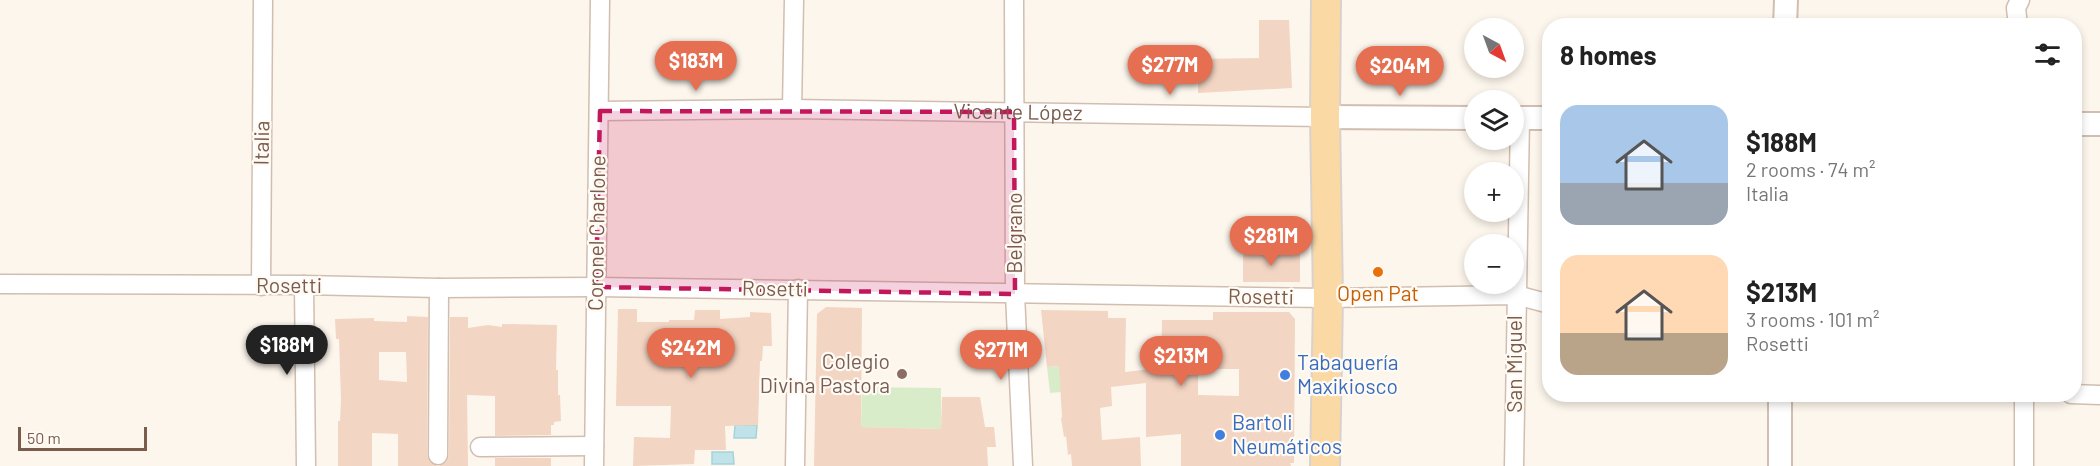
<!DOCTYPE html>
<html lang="en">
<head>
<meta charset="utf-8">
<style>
  :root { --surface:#fff; --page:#f2f2f2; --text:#222; --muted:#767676; --accent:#e76f51 }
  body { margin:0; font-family:Barlow,sans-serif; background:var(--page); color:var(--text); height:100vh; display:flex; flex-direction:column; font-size:22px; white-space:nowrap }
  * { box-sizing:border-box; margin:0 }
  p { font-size:20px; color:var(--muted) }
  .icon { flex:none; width:33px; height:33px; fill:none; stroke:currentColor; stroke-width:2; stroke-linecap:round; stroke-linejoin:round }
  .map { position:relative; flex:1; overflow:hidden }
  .panel { position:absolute; left:1542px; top:18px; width:540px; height:384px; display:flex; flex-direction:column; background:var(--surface); border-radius:24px; box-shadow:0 3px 9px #0003 }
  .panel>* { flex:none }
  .needle { width:39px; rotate:139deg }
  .fabs { position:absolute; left:1464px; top:18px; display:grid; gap:12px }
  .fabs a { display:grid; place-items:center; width:60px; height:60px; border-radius:50%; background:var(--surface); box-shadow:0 3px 9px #0003; font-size:30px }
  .scale { position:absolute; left:18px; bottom:15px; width:129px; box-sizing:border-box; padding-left:6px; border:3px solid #7a5c4d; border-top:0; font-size:16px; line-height:21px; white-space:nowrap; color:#7a5c4d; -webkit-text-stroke:4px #fffaf3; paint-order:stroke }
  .price { position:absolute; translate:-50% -51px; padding:0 14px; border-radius:21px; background:var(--accent); color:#fff; font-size:20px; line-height:39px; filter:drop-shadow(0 2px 3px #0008) }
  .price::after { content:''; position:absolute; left:50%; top:36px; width:18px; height:14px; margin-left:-9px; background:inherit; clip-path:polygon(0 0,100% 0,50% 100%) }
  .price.active { background:#222; color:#fff }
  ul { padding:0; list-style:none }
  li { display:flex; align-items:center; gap:18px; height:150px; padding:0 18px }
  li span { display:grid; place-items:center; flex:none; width:168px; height:120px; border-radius:18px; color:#555 }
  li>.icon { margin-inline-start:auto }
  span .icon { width:72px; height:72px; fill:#fffc; stroke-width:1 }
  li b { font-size:26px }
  h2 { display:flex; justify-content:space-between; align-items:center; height:72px; padding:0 18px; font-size:26px }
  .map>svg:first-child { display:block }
  .green { fill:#d8ecc9 }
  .water { fill:#bfe3e8; stroke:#a5d3da; stroke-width:1.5 }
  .building { fill:#f3d5c3; fill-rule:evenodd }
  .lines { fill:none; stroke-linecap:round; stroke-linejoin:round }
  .minor-casing { stroke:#d1beb0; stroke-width:21 }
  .tertiary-casing { stroke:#d1beb0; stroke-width:26 }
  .primary-casing { stroke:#dad1cd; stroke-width:32 }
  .minor { stroke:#fff; stroke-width:18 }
  .tertiary { stroke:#fff; stroke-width:22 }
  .primary { stroke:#fbd9a5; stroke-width:28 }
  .marked { fill:#c2185b; fill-opacity:0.2; stroke:#c2185b; stroke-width:4.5; stroke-dasharray:12 8; stroke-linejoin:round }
  .food-dot { fill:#e8710a; stroke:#fffaf3; stroke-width:2 }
  .education-dot { fill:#8d6e63; stroke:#fffaf3; stroke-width:2 }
  .shop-dot { fill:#3f7fe0; stroke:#fffaf3; stroke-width:2 }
  .labels { text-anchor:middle; stroke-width:4.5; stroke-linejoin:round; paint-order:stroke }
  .street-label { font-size:21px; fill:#7a5c4d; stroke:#fffaf3 }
  .food-label { font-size:21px; fill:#c56008; stroke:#fffaf3 }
  .education-label { font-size:21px; fill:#785e54; stroke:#fffaf3; text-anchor:end }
  .shop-label { font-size:21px; fill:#366cbe; stroke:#fffaf3; text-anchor:start }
</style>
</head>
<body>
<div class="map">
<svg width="2100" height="466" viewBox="0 0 2100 466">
  <rect width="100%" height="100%" fill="#fdf6ec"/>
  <path class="green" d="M1108,362L1061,392L1050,393L1047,367Z
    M862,387L941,388V429L861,427Z"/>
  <path class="water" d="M735,425H757L756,438H734Z
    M712,452H733L734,464H712Z"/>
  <path class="building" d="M1259,20H1289L1292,88L1198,93V59L1259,58Z
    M1243,253H1300V282H1243Z
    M826,307L862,308L861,427L941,429L942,397H980L985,427H994L996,447H987L988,466H814L817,314Z
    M618,309H637V322H669V320H694L695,310H720V319L750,317V312L771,313L772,346H763L762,361H760L758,425L725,426L726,450H695L694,464L633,466L634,437L670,438L671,406H616Z
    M1041,310L1108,311V318H1126L1125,372L1161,368L1162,320H1213V312H1289L1295,319L1294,463H1290L1291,466H1181V434L1146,437V383L1111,387L1112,406L1100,408L1102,440L1140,437L1141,466H1072L1071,454L1068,455L1066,436L1064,437L1061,418L1062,417L1059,366L1047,367ZM1198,369H1239V396L1198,395Z
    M407,316L428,317L427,455L429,461L437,466H398V434L372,433V466H338V421H340L341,400L339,339H336L335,319L374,318V321L407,322ZM379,352H406L407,382L379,380Z
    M450,317H468V328L488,325L502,327V324L557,325L556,370H558V395H560L561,421L554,422V425H551V435L495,436V396L467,395L468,466H439L447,461L449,455Z
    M495,458H551V466H495Z"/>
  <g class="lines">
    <g class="minor-casing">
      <g id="minor">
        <path d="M1014,0L1015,294L1023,466"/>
        <path d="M2018,26L2016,8L2020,0"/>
        <path d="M792,109L794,0"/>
        <path id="s1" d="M600,111L792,109L1325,117"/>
        <path d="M0,284L304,285L439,288L596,287L1328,298L1516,295L1550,304"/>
        <path d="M304,285L306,466"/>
        <path d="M261,286L263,0"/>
        <path d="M2071,394L2100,395"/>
        <path d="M480,447L594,446"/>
        <path d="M438,455L439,288"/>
        <path d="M594,466L600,0"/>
        <path d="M795,466L798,289"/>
        <path d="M1514,466L1520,118"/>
        <path d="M2024,466V394"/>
      </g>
    </g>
    <g class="tertiary-casing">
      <path id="tertiary" d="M1785,26L1786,0
        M1325,117L1474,118
        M1514,118H1550
        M2074,124H2100
        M1780,466V394"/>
    </g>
    <g class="primary-casing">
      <path id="primary" d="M1325,466L1328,298L1325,117L1326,0"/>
    </g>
    <use href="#minor" class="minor"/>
    <use href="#tertiary" class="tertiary"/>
    <use href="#primary" class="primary"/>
  </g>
  <path class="marked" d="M600,111L1014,112L1015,294L596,287Z"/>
  <circle class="food-dot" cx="1378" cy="272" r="6"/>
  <circle class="education-dot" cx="902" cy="374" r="6"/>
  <g class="shop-dot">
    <circle cx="1285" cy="375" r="6"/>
    <circle cx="1220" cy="435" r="6"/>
  </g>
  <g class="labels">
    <g class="street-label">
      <text dy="7" stroke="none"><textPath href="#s1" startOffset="418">Vicente López</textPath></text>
      <text transform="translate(262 143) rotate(-89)" y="7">Italia</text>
      <text transform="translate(597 233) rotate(-89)" y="7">Coronel Charlone</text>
      <text transform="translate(1015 233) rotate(-90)" y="7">Belgrano</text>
      <text x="289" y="293">Rosetti</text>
      <text transform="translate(775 289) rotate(1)" y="7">Rosetti</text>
      <text transform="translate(1261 297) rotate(1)" y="7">Rosetti</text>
      <text transform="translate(1515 364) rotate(-90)" y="7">San Miguel</text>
    </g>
    <g class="food-label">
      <text x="1378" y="301">Open Pat</text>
    </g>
    <g class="education-label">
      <text x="890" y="369">Colegio<tspan x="890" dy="24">Divina Pastora</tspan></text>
    </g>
    <g class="shop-label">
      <text x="1297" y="370">Tabaquería<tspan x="1297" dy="24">Maxikiosco</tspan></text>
      <text x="1232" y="430">Bartoli<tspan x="1232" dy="24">Neumáticos</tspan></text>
    </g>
  </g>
</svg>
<div class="fabs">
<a><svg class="needle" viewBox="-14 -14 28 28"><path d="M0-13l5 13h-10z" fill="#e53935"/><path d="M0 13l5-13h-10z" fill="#767676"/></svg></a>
<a><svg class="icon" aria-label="layers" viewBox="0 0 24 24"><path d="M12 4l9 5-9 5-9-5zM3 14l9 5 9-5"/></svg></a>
<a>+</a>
<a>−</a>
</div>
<div class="scale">50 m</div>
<b class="price" style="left:696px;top:92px">$183M</b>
<b class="price" style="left:1170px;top:96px">$277M</b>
<b class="price" style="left:1400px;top:97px">$204M</b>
<b class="price" style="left:1271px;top:267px">$281M</b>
<b class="price active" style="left:287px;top:376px">$188M</b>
<b class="price" style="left:691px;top:379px">$242M</b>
<b class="price" style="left:1001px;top:381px">$271M</b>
<b class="price" style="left:1181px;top:387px">$213M</b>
<section class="panel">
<h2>8 homes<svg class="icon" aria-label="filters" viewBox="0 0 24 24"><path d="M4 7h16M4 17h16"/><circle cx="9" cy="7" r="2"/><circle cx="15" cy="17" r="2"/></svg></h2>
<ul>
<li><span style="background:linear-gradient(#a9c7e8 65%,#9aa5b1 0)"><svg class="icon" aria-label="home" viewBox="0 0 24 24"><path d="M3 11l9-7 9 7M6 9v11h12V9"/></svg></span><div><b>$188M</b><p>2 rooms · 74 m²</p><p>Italia</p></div></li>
<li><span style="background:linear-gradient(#ffd9b3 65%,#b9a48a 0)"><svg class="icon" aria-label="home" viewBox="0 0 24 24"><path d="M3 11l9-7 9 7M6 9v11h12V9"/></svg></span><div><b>$213M</b><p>3 rooms · 101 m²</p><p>Rosetti</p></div></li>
</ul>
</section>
</div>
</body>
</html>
